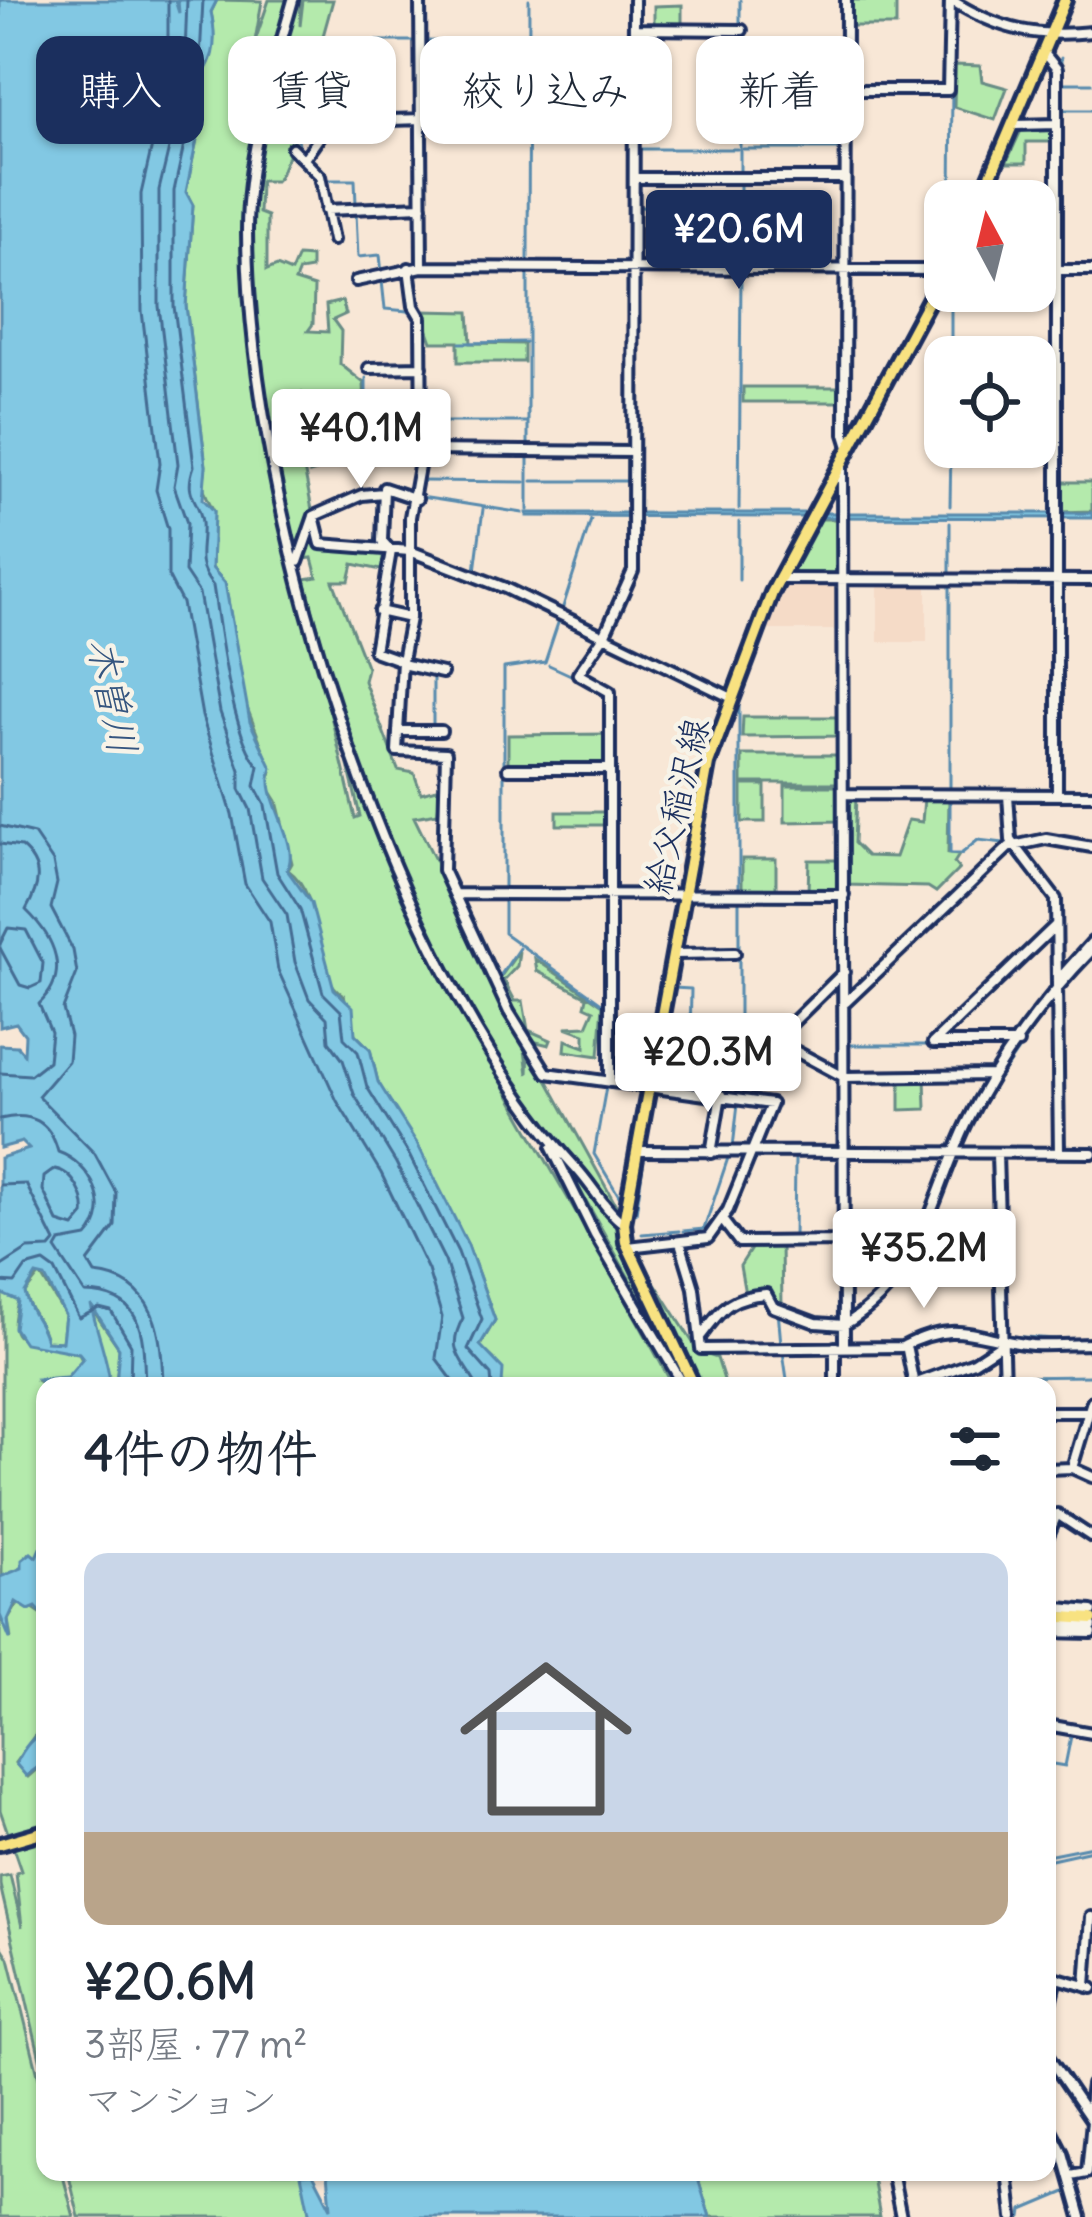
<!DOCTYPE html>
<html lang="ja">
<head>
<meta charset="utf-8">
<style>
  :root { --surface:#fff; --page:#f2f2f3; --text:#1f2937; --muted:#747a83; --line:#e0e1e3; --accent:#1b2f5e }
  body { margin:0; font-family:Delius,"Klee One",sans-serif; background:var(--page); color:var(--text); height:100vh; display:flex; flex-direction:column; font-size:45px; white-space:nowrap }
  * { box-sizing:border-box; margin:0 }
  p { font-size:39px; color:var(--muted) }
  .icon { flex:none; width:66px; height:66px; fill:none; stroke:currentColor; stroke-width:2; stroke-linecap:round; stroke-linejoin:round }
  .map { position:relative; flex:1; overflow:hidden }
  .drawer { position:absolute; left:36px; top:1377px; width:1020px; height:804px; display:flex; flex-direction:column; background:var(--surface); border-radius:24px; box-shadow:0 3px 9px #0004 }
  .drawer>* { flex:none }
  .hud { position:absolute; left:36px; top:36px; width:1020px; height:108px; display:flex; gap:24px }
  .needle { width:78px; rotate:353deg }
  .controls { position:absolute; left:924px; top:180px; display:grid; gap:24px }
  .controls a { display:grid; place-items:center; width:132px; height:132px; border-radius:24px; background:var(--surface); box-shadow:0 3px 9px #0004; font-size:60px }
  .price { position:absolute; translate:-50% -102px; padding:0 27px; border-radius:12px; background:#fff; color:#222; font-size:39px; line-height:78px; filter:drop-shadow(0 3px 6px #0008) }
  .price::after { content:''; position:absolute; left:50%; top:72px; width:36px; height:27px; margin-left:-18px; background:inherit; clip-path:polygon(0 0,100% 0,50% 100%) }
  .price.current { background:var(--accent); color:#fff }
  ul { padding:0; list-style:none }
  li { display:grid; align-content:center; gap:24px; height:636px; padding:0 48px }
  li+li { border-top:3px solid var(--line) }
  li span { display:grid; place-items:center; height:372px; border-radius:24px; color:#555 }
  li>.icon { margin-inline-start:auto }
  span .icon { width:216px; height:216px; fill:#fffc; stroke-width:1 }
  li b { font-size:51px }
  h2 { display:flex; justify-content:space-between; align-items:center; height:144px; padding:0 48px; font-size:51px }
  .pill { padding:0 42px; border-radius:24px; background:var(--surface); box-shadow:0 3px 9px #0004; font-size:42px; line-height:108px }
  .pill.current { background:var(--accent); color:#fff }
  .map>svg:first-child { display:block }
  .built { fill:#f5dbc7 }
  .green { fill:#b4eaac; stroke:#688c85; stroke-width:3 }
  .water { fill:#82c8e3; stroke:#598bae; stroke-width:3; fill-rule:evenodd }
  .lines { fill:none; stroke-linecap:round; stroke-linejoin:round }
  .shore { stroke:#446c93; stroke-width:3 }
  .stream { stroke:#598bae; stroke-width:3 }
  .minor-casing { stroke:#1b2f5e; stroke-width:16 }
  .major-casing { stroke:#1b2f5e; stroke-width:20 }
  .minor { stroke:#f7f3e8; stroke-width:8 }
  .major { stroke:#f8e281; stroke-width:10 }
  .labels { text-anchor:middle; stroke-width:9; stroke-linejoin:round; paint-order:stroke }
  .street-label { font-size:36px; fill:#1b2f5e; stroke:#f7f3e8 }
  .water-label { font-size:39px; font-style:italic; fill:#35557f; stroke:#f7f3e8 }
</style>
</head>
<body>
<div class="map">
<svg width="1092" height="2217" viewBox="0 0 1092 2217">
  <rect width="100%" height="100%" fill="#f8e7d6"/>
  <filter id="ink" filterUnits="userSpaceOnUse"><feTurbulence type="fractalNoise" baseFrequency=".00833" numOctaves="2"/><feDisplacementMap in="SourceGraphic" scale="24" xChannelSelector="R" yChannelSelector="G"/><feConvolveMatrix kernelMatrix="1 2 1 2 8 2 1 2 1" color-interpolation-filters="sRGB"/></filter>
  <g filter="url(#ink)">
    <path class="built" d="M840,582L842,630H765L785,583Z
      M878,583H927V642H878Z"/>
    <path class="green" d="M217,0L262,1L255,41L269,0H290L264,95L244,239L272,465L355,818L360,816L339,727C415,962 558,1169 673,1386H502L494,1359L480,1346L495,1320L468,1245L378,1082L370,1049L355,1034L344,995C311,980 327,897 288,870L292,863L277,801L267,785L272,772L246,705L225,583L212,568L214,511C203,490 202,490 206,466L186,306L193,205L186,192L202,115L189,87C215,68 217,41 211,12Z
      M296,0H301L300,26L303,0H333L293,144L277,181H260L259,213L267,216V270L277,266L291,272L298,256L311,257V269L299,271L295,281L314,287L313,324L308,331L328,332L326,305L342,301L346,314L333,320L341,331L340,364L364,383L365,409L387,428L377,454L362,456L359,465L343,463L310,473L315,406L303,394L308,455L302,458L313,515L299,558C273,452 246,324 250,214C253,142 277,70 296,0Z
      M848,0H896V26H848Z
      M682,5V28H654V6Z
      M550,37H613L612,62H550Z
      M791,54H809V91H791Z
      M955,65L980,66L982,81L1007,88L995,120L954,107Z
      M1053,125V142H1026V163H1006L1023,126Z
      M421,311L469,312L471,343L524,344V362H458V342H432Z
      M743,387H843L842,402H743Z
      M1062,482H1092V511L1061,512Z
      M818,519H842L840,577L788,576Z
      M311,520L321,546L388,552L381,570L353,564L349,581H333L367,668L364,681L398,770L414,773L421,793L440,788L438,813L414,817L524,1042L528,1074L529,1047L623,1218C606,1202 592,1180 576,1162C437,999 357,785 305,579L317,577L312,558L303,559Z
      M743,717H842V736L742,737Z
      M608,734L607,767H508V735Z
      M742,755H842V783H742Z
      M742,785H765V822H742Z
      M785,786H842L841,821L785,822Z
      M856,797L854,843L867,856L895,857L908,820L922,822L924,798H949L948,854L959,855L954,863L959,869L936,892L928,887L846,885L847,800Z
      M557,812H608L607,825H557Z
      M742,859H776V892H742Z
      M809,860H841L839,892H808Z
      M519,951L517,966L504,980L515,1001H523L528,1030L551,1040L549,1045L528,1040L499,979Z
      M535,959L603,1005L599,1056L565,1051L566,1040L585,1047V1034L566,1027L587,1026L594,1010L585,1006L587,997L537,971Z
      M925,1077L926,1109L900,1110V1078Z
      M560,1154L624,1229L689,1386Z
      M754,1244H781L782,1307L772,1305L771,1297L745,1294L740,1266Z
      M639,1258L699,1352L717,1358L726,1386H697Z
      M40,1274L65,1315L62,1342L46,1341C43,1322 28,1312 25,1293Z
      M2,1292L18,1301C8,1341 17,1338 49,1345C60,1348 66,1352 79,1353L83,1361L67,1377L38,1381L46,1386L41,1414L45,1549L36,1557L29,1554L22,1568L2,1578Z
      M90,1306L119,1348L116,1386C96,1367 101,1331 90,1306Z
      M20,1600L45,1617V1731L35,1735L15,1763L28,1777L45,1762V2080L0,1885V1877L10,1875L22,1927L16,1873L21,1871L0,1810V1615L11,1639L8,1620Z
      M0,1944L9,1958L45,2102V2172H62L74,2217H0Z
      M68,2172H303L310,2217H79Z
      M696,2172H872L880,2217H710Z"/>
    <path class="water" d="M0,0H175L179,13L178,0H217L211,12C218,43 215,67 190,87L202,115L186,192L193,205L186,306L206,466L203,499L214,511L212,568L225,583L250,722L272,768C260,797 302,842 287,870L311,903L334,989L353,1007L355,1034L370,1049L378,1082L418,1145L468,1245L495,1320L480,1345L503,1369L502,1386H66L69,1380L46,1386L38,1379L67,1377L83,1358L79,1353L24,1343L14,1328L18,1301L0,1293V1158L29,1149L22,1142L0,1148V1045L17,1046L24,1054L25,1035L16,1023L0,1027ZM36,1275L45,1277L65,1315L62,1342L46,1341C42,1321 28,1313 25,1293ZM91,1305L119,1348L116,1385L110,1382C107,1356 96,1330 91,1305Z
      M527,513H807V517L527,516Z
      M819,513H1092V518L819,517Z
      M40,1548L45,1549V1617L36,1607L29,1610L16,1602L8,1620L10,1639L0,1615V1577L22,1568V1560L31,1553L36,1557Z
      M45,1731V1762L26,1776L16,1764C22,1751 31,1737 45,1731Z
      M328,2172H696L710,2217H310L301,2174L313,2173L331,2208Z"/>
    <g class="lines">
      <path class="shore" d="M168,0V44L145,80L147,105L156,128L141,194L142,311L160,463L156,490L168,529V576L182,603L202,716L232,814L245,884L270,922L278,970L337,1101L381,1173L428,1270L442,1317L436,1358L457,1386
        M187,0L185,54L163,83L175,123L159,190V306L178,464L174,486L187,523L185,572L199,593L220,712L240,770V789L250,809L262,878L287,915L295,962L309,999L327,1018L329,1041L343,1060L354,1094L396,1163L445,1261L463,1318C445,1351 462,1358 477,1386
        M203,0L200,58L178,85L190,117L174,191V306L194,466C183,497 199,498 202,522C204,549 193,562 213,586C220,628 232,740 259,766L255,786L265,805L277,873L300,909L323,993L341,1011L344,1038L358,1052L367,1087L408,1153L458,1252L482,1319L468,1349L491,1375L492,1386
        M0,826L34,834L53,862L57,883L51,908L73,950L77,973L63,1009L70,1036L68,1061L38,1096L95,1154L116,1193L115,1226L88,1262L95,1274C157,1280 162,1336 163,1386
        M0,844L21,847C45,867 39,887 26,910C55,938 71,974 39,1004L51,1032L48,1061L30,1075L0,1073
        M0,944L8,928L26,930L43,963L41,983L30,988L20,985L0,948
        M0,1119C31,1111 50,1121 58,1152C90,1163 115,1208 87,1237L60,1242L56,1249L85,1293C147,1294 143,1339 145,1386
        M55,1169C74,1172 86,1198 84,1215L74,1227L58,1222L43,1190L44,1177Z
        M0,1185L26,1184L55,1242L50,1248L28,1249L0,1267
        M0,1282L15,1283L26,1267L44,1262L55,1270L79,1318L99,1308L111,1311L131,1345L130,1386"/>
      <path class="stream" d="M740,28V0
        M323,41H416
        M428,41L525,45
        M1061,58V66
        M1064,83H1092
        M1061,110V69
        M1064,110H1092
        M638,149H737
        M743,149H840
        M300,152L296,124L321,42
        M311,159L325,180H355L356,204
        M740,175V34
        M951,201L952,85
        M638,207L737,208
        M356,213L358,257L380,255L382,274
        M528,264L529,0
        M740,265V183
        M939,265L945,254
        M1061,265V114
        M382,281L385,309L408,311L417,319V363
        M922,296L935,273
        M460,343L525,342
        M951,357V291
        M1061,363V274
        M366,378V409L392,430L394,440L414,449
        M427,422H526
        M417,426V371
        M528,447V274
        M416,465L417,430
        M423,481L525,482
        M532,481H629
        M421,497L523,513
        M950,506L951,447
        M739,509L741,274
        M528,510V457
        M950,523V575
        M415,559L470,581
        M475,571L483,509
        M739,580V522
        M562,610L591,520
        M549,665L575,677
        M433,676V727
        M950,789V585
        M950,799V854H961L978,840L1004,843
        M440,849L441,785
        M1011,851L1021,864
        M1025,869L1050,898L1051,923
        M504,889V668L545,662L559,620
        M739,890V696
        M504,898V933L607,1007
        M461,899L484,946
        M1051,934L1052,990
        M486,949L500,977
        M500,976L519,948
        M673,988L691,989L690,1042L699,1044L697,1089
        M848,1045H930
        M606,1087L594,1154L622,1201
        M739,1094V899
        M981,1105L1052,1000
        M646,1146L655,1089
        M733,1147L738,1104
        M636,1213L644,1158
        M683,1231L704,1229L728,1158
        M642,1234L679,1231
        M794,1238L795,1158
        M778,1311L781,1344
        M849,1325C912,1296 936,1219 956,1158
        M1007,1336L1057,1339
        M1063,1339H1092
        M705,1340L713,1326
        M783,1352L788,1386
        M1008,1377L1092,1376
        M1000,1385V1386
        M1047,1763L1065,1766L1071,1736
        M1047,1855L1092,1846
        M1047,1860L1092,1850
        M1012,2172L1018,2217
        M1022,2217L1023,2210L1068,2191L1075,2211"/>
      <g class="minor-casing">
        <path id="minor" d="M293,0C272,75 247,153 247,231C248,508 389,963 576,1168C592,1185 605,1210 623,1223
          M420,0L422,267
          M846,0L845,434L849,447
          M951,0C999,30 1036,38 1092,32
          M634,29L742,30
          M1044,53L1057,69V795
          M532,64H634
          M845,90H948L950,0
          M1016,125L1057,124
          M292,148L320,176L333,240
          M304,159L330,122L422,119
          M634,178H845
          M326,210L422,206
          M409,268L414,306L421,318L422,450L410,517V618L402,661L397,751L446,753L443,870L509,1012L547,1073L771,1104L728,1210L708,1238L628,1247
          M1035,270H1092
          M356,281L422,267L945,270
          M369,368L422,367
          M422,450L633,452
          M842,463L844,1347
          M314,516L362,495L383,493
          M298,562L314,516L321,544L410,551L505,588L732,698
          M779,579L1092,580
          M379,611L410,618
          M402,661L374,651L391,551L382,541L384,488L417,499
          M402,664L442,673
          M398,731H441
          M508,769H610
          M845,794L1092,795
          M1008,795L1011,840L1056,899L1059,1153
          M456,894L844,895
          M675,954L735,953
          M844,972L775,1040L844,1077L993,1075
          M1057,981L1092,942
          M846,1002L1009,847L1046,839L1092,847
          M933,1043L1056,925
          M933,1043H1018
          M610,1082V692L578,674L604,636L633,571L634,0
          M552,1148L595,1235L684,1386
          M639,1151L1092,1153
          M711,1153L721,1095
          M997,1154L1004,1386
          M723,1221L739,1242L844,1241
          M844,1228H926
          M680,1242L694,1288L701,1349L902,1347C958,1317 978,1340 1033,1345C1053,1346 1073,1344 1092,1344
          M700,1337C722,1309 728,1297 766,1294L773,1307L816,1323L844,1325C922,1279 931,1198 967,1123C997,1061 1044,999 1092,950
          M906,1345L914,1385
          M835,1347V1386
          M914,1384L974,1362L1000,1345
          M1047,1412H1085
          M1072,1468L1092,1401
          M1047,1469L1072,1468L1092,1477
          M1047,1538L1057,1514L1092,1537
          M1047,1607L1092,1611
          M1047,1625L1092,1626
          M1047,1632L1092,1633
          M1047,1725L1092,1733
          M1047,1975L1092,1988
          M1086,1986L1091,1917
          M1047,2020L1057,1978
          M1047,2055L1092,2121
          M1088,2114L1092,2085
          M1047,2122L1063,2153L1081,2217
          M892,2172L901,2217
          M1008,2172L1013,2217
          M1071,2176L1087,2173L1092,2121"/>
      </g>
      <g class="major-casing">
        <path id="major" d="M980,201L1065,0
          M694,1386L626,1242L624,1223L708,764L772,593L945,270
          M1047,1616L1092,1619
          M0,1844L45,1831"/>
      </g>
      <use href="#minor" class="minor"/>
      <use href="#major" class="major"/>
    </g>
  </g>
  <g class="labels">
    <g class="street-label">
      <text transform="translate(676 806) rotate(-77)" y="13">給父稲沢線</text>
    </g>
    <g class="water-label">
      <text transform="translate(113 696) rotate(79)" y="14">木曽川</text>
    </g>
  </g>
</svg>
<div class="controls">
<a><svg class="needle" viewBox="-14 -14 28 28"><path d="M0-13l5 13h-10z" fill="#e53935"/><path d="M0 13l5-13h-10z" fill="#747a83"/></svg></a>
<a><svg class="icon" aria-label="locate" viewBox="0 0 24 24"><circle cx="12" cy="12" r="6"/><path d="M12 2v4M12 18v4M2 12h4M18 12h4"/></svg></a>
</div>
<b class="price current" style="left:739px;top:292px">¥20.6M</b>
<b class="price" style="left:361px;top:491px">¥40.1M</b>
<b class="price" style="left:708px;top:1115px">¥20.3M</b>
<b class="price" style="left:924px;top:1311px">¥35.2M</b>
<div class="hud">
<a class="pill current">購入</a>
<a class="pill">賃貸</a>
<a class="pill">絞り込み</a>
<a class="pill">新着</a>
</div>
<section class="drawer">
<h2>4件の物件<svg class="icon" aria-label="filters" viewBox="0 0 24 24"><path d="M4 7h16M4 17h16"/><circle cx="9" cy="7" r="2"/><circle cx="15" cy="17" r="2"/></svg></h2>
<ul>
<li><span style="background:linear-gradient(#c9d6e8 75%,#b9a48a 0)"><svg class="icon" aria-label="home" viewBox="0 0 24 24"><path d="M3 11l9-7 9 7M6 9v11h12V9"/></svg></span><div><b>¥20.6M</b><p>3部屋 · 77 m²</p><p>マンション</p></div></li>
</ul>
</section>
</div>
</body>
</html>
